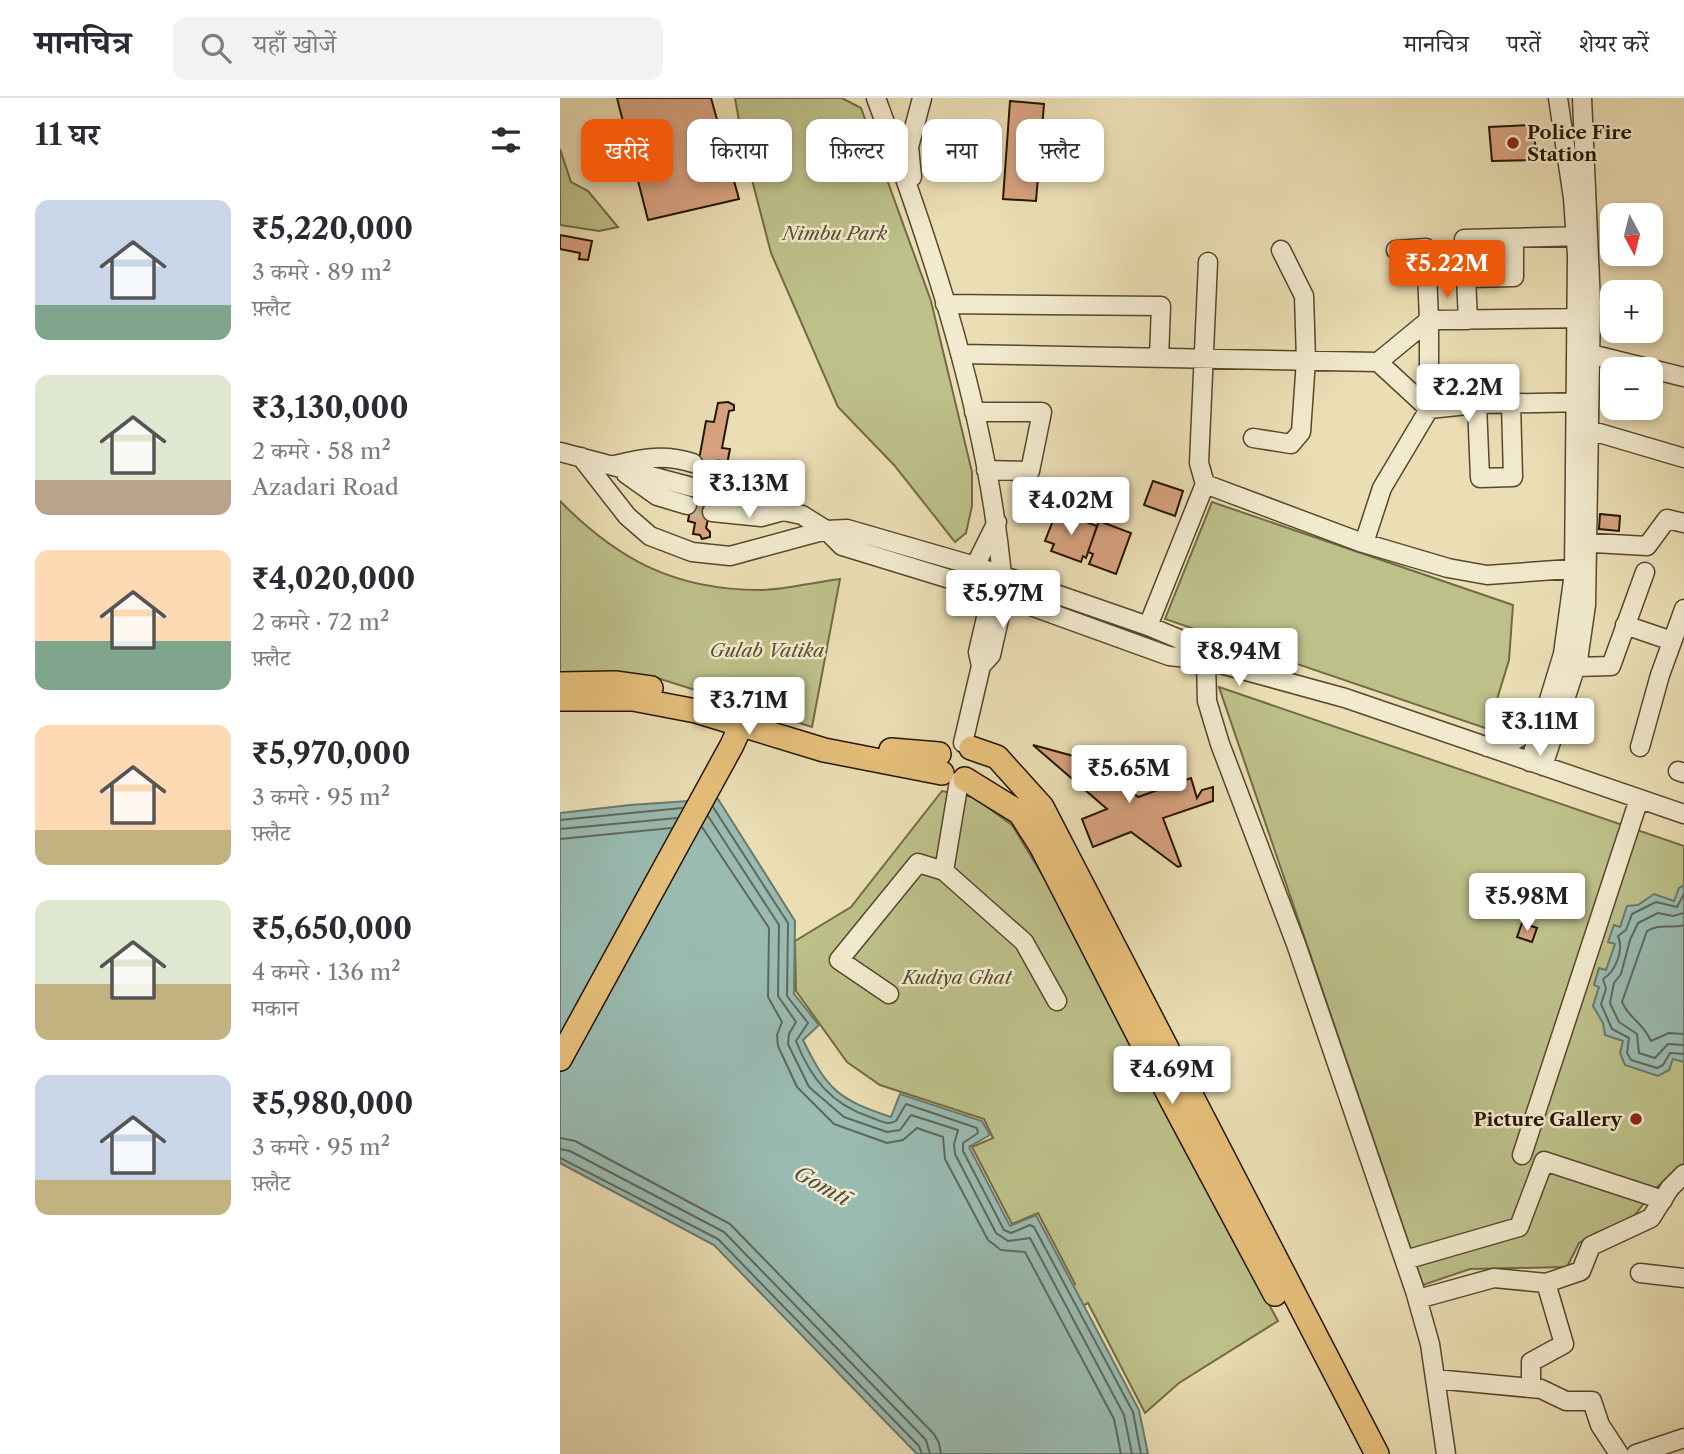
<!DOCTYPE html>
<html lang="hi">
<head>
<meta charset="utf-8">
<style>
  :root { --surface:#fff; --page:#f2f2f3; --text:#2b2b33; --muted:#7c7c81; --line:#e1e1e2; --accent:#ea580c }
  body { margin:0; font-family:"Libre Caslon Text","Noto Serif Devanagari",serif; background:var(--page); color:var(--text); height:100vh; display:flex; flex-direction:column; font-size:26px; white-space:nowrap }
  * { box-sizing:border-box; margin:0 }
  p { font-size:23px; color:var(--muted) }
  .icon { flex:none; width:38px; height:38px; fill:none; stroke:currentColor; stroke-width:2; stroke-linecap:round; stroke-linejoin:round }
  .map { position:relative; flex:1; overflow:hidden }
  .sheet { display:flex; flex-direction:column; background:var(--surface); width:560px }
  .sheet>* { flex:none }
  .guide { position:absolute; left:21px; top:21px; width:665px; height:63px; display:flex; gap:14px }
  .needle { width:46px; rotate:173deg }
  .controls { position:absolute; left:1040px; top:105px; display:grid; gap:14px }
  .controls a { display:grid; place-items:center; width:63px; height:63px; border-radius:14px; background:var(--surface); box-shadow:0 4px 10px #0003; font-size:35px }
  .price { position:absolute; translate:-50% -60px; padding:0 16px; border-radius:7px; background:#fff; color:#222; font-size:23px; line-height:46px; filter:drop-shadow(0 2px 4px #0008) }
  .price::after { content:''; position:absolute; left:50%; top:42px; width:21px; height:16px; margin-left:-10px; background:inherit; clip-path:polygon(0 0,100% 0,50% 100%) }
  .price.current { background:var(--accent); color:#fff }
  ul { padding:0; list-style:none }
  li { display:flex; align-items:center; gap:21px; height:175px; padding:0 35px }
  li span { display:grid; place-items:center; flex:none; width:196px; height:140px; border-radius:14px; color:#555 }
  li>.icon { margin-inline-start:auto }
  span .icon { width:84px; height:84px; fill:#fffc; stroke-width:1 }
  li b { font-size:30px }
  h2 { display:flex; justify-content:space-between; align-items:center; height:84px; padding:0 35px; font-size:30px }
  .chip { padding:0 24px; border-radius:14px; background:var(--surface); box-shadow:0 4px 10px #0003; font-size:24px; line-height:63px }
  .chip.current { background:var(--accent); color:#fff }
  header { display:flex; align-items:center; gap:42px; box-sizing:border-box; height:98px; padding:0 35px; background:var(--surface); border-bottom:2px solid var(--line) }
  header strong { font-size:33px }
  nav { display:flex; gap:38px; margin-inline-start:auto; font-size:24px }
  .search { width:490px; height:63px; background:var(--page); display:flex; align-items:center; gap:18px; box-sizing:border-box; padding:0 24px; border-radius:14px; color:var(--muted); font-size:26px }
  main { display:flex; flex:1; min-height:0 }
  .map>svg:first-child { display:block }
  .green { fill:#bdc089; stroke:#726a44; stroke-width:2 }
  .water { fill:#99bbb2; stroke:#6b796b; stroke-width:2 }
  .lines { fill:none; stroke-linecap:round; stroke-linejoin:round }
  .shore { stroke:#606859; stroke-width:2 }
  .building { fill:#d7a27f; stroke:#261500; stroke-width:2 }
  .minor-tunnel { stroke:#c4b690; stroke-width:18; stroke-dasharray:18 9; stroke-linecap:butt }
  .minor-casing { stroke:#57472d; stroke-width:21 }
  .major-casing { stroke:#261500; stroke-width:26 }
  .minor { stroke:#f2eace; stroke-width:18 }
  .major { stroke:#e6bf7a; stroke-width:23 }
  .poi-dot { fill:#8f2418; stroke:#f2eace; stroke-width:2.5 }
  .labels { text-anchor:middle; stroke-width:5; stroke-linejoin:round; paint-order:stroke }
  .poi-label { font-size:19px; font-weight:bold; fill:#261500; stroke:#f2eace; text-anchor:start }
  .park-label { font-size:19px; font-style:italic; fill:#5b5130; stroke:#f2eace }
  .water-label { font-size:21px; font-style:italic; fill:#4e4f3e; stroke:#f2eace }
</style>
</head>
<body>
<header>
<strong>मानचित्र</strong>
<div class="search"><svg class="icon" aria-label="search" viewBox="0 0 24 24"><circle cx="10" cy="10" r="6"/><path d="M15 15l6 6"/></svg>यहाँ खोजें</div>
<nav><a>मानचित्र</a><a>परतें</a><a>शेयर करें</a></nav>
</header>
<main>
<section class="sheet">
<h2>11 घर<svg class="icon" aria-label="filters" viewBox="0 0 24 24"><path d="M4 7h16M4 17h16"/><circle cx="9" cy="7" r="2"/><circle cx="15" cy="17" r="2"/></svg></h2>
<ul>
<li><span style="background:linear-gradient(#c9d6e8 75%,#7fa58c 0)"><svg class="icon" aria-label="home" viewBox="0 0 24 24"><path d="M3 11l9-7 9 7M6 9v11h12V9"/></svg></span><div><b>₹5,220,000</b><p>3 कमरे · 89 m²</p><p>फ़्लैट</p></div></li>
<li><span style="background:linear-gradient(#dfe7d0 75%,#b9a48a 0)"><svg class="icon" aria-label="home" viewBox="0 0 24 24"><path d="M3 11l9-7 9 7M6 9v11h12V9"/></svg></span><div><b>₹3,130,000</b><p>2 कमरे · 58 m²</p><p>Azadari Road</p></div></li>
<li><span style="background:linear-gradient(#ffd9b3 65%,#7fa58c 0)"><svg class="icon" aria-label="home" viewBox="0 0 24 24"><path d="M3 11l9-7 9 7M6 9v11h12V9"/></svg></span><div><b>₹4,020,000</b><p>2 कमरे · 72 m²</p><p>फ़्लैट</p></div></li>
<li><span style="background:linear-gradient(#ffd9b3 75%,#c2b280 0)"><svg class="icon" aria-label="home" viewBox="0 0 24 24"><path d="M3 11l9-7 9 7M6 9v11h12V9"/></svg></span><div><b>₹5,970,000</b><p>3 कमरे · 95 m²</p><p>फ़्लैट</p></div></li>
<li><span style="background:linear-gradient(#dfe7d0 60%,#c2b280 0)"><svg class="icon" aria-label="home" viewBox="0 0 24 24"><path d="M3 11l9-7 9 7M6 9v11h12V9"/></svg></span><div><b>₹5,650,000</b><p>4 कमरे · 136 m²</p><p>मकान</p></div></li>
<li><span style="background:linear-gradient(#c9d6e8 75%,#c2b280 0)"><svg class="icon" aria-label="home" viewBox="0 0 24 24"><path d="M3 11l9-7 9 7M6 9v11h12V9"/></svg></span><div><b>₹5,980,000</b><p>3 कमरे · 95 m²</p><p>फ़्लैट</p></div></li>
</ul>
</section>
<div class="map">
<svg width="1124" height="1356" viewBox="0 0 1124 1356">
  <rect width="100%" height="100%" fill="#ebdeb4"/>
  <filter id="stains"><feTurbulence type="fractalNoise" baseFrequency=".00286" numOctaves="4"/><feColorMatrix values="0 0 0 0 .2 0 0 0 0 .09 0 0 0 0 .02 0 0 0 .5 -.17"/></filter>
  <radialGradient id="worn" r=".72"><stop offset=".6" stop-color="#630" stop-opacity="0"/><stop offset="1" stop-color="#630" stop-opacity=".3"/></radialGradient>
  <path class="green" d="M175,0H282L301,10L371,203L412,374V408L406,435L395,444L334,367L278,309L211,155L184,51Z
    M0,51L11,84L28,93L58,129L39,133L0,127Z
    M0,403C58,462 115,492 200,492C226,492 254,484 280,481L252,629L91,578L0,580Z
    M652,404L953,507L949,562L928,631L605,521Z
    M659,589L1124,748V1065L1095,1091L1071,1122L1036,1135L1019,1145L1007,1169L910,1171L863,1187Z
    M382,693L413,699L452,727L509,821L623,1049L718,1223L619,1285L585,1315L528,1205L512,1215L501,1197L515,1186L478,1115L452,1126L412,1049L433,1040L424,1021L320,987L287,964L236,893L235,843L291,809Z"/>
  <path class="water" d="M158,701L235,823L234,896L259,927L243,942C268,993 278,1001 331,1019L340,996L422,1023L430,1037L409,1049L450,1128L476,1117L579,1312L588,1356H357L154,1147L0,1065V715L70,707Z
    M1124,787V964L1113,961L1109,972L1098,978L1065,967L1060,955L1063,943L1045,937L1043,925L1033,908L1039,889L1034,887L1039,870L1046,872L1055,846L1048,844L1054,827L1060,829L1067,808L1078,807L1094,796L1114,803L1119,790Z"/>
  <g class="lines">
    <path class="shore" d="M153,709L228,825L227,898L248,925L236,943C251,981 271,1006 310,1019C319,1022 327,1028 336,1023L346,1006L417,1030L418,1035L403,1045V1053L444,1132L451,1135L470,1127L474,1129L573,1314L581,1356
      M148,718L219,827L218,898L236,924L229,936L228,946L249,989L284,1019L327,1034L340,1032L351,1017L398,1032L394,1046L395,1056L436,1135L448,1143L470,1140L564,1317L572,1356
      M0,722L122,710
      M142,729L209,830L208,899L222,924L217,937L218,948L237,989L274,1026L327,1045L343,1042L357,1030L383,1039L385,1061L428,1142L441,1152L465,1154L554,1321L561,1356
      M0,731L117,720
      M0,741L111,730
      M1124,796L1117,809L1096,804L1072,816L1066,832L1058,838C1064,852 1056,873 1043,881L1046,891L1041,906L1052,931L1069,940L1067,955L1071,962L1097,970L1103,967L1110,955L1124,956
      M1124,815L1113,818L1098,815L1078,825L1070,842L1061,876L1054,885L1050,905L1059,924L1077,936L1079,955L1095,960L1108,946L1124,947
      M1124,827C1110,831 1100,825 1087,833L1062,904C1070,922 1081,922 1091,943L1109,935L1124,936
      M0,1040L15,1043L170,1126L374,1336L379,1345L381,1356
      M0,1051L10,1053L164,1134L366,1342L370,1356
      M0,1060L158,1141L359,1348L362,1356"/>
  </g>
  <path class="building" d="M57,0H151L179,101L88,122Z
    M450,3L484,6L476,103L443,101Z
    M974,27L976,62L932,63L929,29Z
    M0,137L32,143L28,162L19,161L20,155L0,151Z
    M168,304L174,307V312L169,313L162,350L170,351L161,397L154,396L146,430L150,434V439L142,441L140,437L133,436L135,425L128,423L146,323L154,324L158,305Z
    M593,383L623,393L615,418L584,407Z
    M504,416L537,428L526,460L523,458L521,464L491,453L494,446L485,443L494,420L499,422Z
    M1040,416L1060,418L1059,433L1039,431Z
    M539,423L571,435L556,476L529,466L533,456L528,454Z
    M473,647L539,665L578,699L631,680L637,700L642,692L653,689V703L603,720L621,768L618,769L571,734L533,749L522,721L547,711Z
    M962,825L977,830L972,844L957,839Z"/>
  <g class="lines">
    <path class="minor-tunnel" d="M133,365L159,372
      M132,389L164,395
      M127,407L152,414"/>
    <g class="minor-casing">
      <path id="minor" d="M316,0C373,154 426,313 442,477
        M352,79L349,49L362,0
        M954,140V179L906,180L904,141L1027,138
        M906,180L908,222
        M385,206L601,208L599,260
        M400,256L818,264L869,222L1028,220
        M1031,256L1124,279
        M818,264L869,311L917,306L1027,304
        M917,306L920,380L953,379L951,306
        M414,314H482L470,373L426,372
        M1029,332L1124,360
        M693,340L731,346L741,334L746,262L744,198L721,152
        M0,354L132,389
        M21,359L67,418L90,438L132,454L170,458L266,432L287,431L415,468L588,528L624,543L646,562L785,600L1124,716
        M55,367C83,360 105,356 133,365
        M159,372L182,381L223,413L242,417L266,432L282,448L432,494L609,558L646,562
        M66,376L97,398L127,407
        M645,386L639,365L648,164
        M164,395L211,409
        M152,414L201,419L223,413
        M1016,444L1087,448L1107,421L1124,425
        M804,445L822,390L869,311V222L866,150L836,152
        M415,468L437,424
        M1065,527L1112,543
        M588,528L645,386L800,444L888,470L927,477L1023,470
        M646,562L647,603L660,646L736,846L855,1193L870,1246L886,1356
        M421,568L431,557L444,499
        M1016,569L1051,568L1085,474
        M403,645L421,568L418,554L432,494
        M927,649L957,641L984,622
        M1080,649L1100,577L1124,511
        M970,664L1003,556L1014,475L1017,157L1013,100L998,0
        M983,668L1018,562L1026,507L1031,205L1022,0
        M1118,673L1124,675
        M399,683L384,773L464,844L497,903
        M329,896L279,862L358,765L384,773
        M962,1057L1079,701
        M845,1162L959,1129L984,1063L1103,1102
        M1080,1175L1124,1180
        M858,1201L934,1180L986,1185L1021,1173L1031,1148L1091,1120L1110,1090L1124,1076
        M875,1281L981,1291L1006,1303H1032L1040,1327L1059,1356
        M971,1290V1264L1004,1246L986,1185
        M1076,1356L1124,1340"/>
    </g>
    <g class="major-casing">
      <path id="major" d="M0,586L55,585L91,590
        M0,601H73L136,613L264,652L382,675
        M411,650L437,659L482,709L817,1356
        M331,652L379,656
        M405,681L460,715L481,748L612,1003L715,1196
        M0,961L172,647L186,616"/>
    </g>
    <use href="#minor" class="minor"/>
    <use href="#major" class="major"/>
  </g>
  <g class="poi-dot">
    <circle cx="953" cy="45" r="7"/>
    <circle cx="1076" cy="1021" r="7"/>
  </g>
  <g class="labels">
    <g class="poi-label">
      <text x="967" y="41">Police Fire<tspan x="967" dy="22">Station</tspan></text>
      <text x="1062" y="1028" text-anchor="end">Picture Gallery</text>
    </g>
    <g class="park-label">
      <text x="275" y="142">Nimbu Park</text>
      <text x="207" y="559">Gulab Vatika</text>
      <text x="397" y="886">Kudiya Ghat</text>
    </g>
    <g class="water-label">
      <text transform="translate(262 1088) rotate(29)" y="7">Gomtī</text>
    </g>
  </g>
  <rect width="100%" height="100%" filter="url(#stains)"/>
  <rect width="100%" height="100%" fill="url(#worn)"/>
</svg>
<div class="controls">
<a><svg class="needle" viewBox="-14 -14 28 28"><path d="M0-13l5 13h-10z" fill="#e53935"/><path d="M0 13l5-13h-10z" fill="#7c7c81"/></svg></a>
<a>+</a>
<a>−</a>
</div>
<b class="price current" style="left:887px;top:202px">₹5.22M</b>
<b class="price" style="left:908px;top:326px">₹2.2M</b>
<b class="price" style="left:189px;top:422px">₹3.13M</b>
<b class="price" style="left:511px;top:439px">₹4.02M</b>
<b class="price" style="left:443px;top:532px">₹5.97M</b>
<b class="price" style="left:679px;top:590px">₹8.94M</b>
<b class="price" style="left:189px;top:639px">₹3.71M</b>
<b class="price" style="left:980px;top:660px">₹3.11M</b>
<b class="price" style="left:569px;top:707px">₹5.65M</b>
<b class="price" style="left:967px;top:835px">₹5.98M</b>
<b class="price" style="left:612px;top:1008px">₹4.69M</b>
<div class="guide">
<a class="chip current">खरीदें</a>
<a class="chip">किराया</a>
<a class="chip">फ़िल्टर</a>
<a class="chip">नया</a>
<a class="chip">फ़्लैट</a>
</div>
</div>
</main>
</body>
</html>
